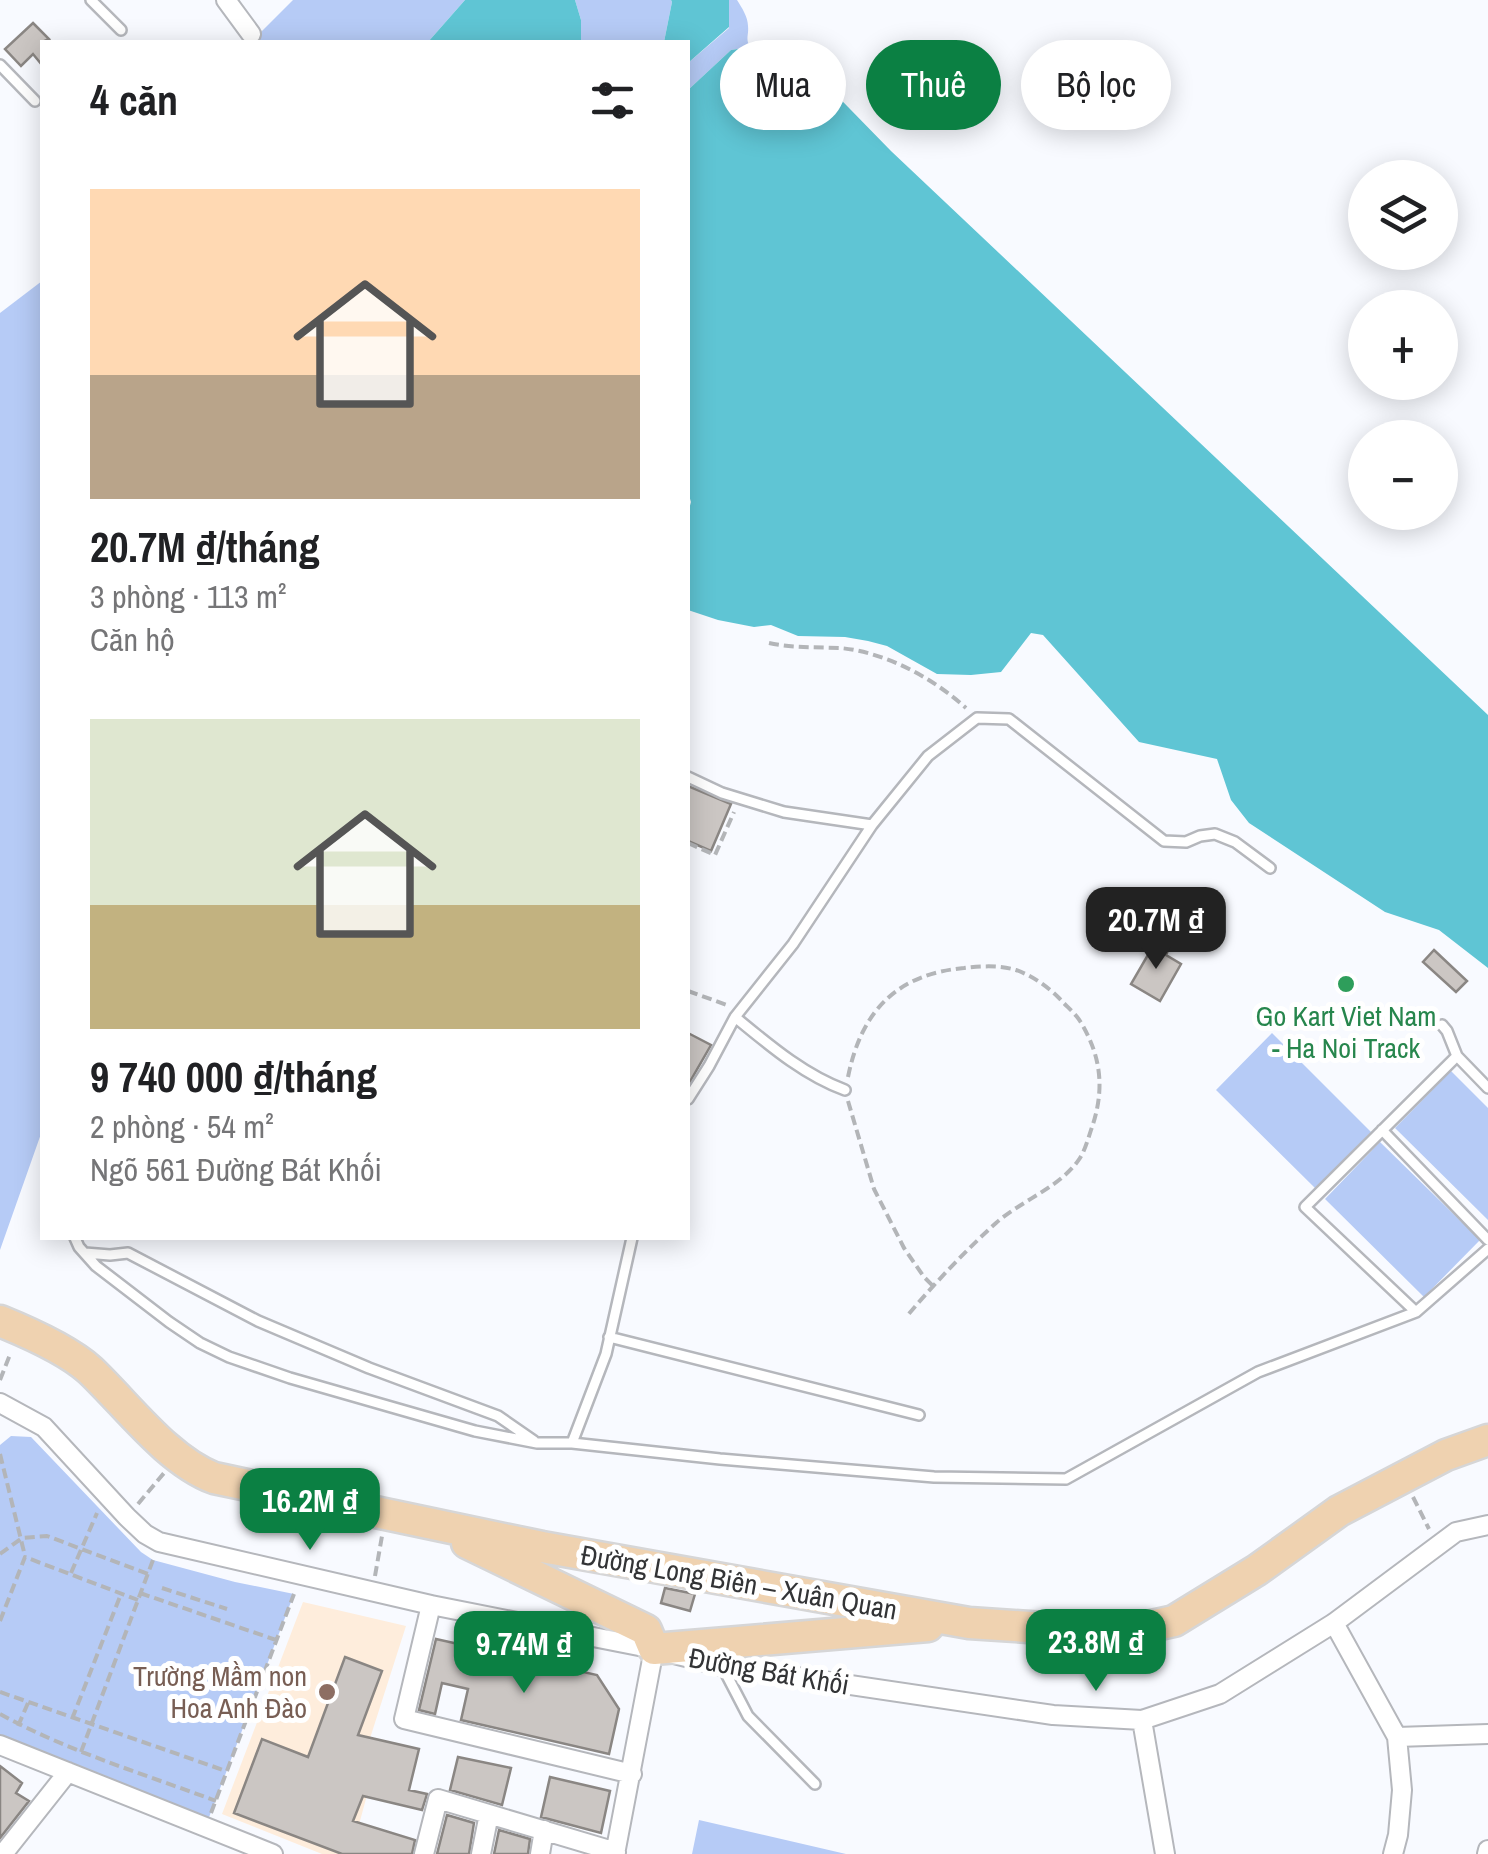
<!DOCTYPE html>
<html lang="vi">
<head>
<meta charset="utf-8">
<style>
  :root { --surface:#fff; --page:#f6f6f6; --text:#202124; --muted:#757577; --accent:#0b8043 }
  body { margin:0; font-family:"Archivo Narrow",sans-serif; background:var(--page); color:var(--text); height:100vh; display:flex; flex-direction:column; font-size:38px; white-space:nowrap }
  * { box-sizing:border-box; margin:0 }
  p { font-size:32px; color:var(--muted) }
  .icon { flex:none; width:55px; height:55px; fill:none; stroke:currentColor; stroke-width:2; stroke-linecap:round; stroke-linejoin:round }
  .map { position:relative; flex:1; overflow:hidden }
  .side { position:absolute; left:40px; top:40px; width:650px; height:1200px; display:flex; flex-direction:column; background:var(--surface); border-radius:0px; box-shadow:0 5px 25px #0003 }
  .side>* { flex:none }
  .top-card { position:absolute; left:720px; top:40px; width:618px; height:90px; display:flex; gap:20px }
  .controls { position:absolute; left:1348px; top:160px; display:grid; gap:20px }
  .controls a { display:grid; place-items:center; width:110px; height:110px; border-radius:50%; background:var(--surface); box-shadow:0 5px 25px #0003; font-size:50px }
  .price { position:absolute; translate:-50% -85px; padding:0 22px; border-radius:20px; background:var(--accent); color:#fff; font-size:32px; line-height:65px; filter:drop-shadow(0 2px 5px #0008) }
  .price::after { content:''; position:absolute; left:50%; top:60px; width:30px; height:22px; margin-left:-15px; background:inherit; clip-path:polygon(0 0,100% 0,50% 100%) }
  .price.active { background:#222; color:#fff }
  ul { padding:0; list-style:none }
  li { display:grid; align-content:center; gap:20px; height:530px; padding:0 50px }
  li span { display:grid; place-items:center; height:310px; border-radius:0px; color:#555 }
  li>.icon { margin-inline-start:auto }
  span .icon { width:180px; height:180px; fill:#fffc; stroke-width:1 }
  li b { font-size:42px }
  h2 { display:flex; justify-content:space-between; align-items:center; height:120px; padding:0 50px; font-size:42px }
  .tag { padding:0 35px; border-radius:45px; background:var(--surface); box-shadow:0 5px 25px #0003; font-size:35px; line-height:90px }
  .tag.active { background:var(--accent); color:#fff }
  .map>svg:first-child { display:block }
  .education { fill:#feeddc }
  .green { fill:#b6cbf6 }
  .water { fill:#5fc5d4 }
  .building { fill:#cbc6c3; stroke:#8a8683; stroke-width:2.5 }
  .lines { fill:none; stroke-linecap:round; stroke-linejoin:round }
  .lane-casing { stroke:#b5b7bc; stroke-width:14 }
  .street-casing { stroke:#b5b7bc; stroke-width:22 }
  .primary-casing { stroke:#d6d6d7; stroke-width:35 }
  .path { stroke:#b3b5b8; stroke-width:4; stroke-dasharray:10 5; stroke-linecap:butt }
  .lane { stroke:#fff; stroke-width:9 }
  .street { stroke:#fff; stroke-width:18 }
  .primary { stroke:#efd2b0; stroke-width:30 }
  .leisure-dot { fill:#2e9e5b; stroke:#fff; stroke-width:4 }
  .education-dot { fill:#8d6e63; stroke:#fff; stroke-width:4 }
  .labels { text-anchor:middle; stroke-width:10; stroke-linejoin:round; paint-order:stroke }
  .leisure-label { font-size:28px; fill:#27864d; stroke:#fff }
  .street-label { font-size:28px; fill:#333436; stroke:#fff }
  .education-label { font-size:28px; fill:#785e54; stroke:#fff; text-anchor:end }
</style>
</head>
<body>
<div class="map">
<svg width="1488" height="1854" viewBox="0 0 1488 1854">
  <rect width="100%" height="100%" fill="#f8faff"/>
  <path class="education" d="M303,1602L406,1626L364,1757L370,1784L351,1854H322L222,1814Z"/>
  <path class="green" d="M293,0H465L428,42H251Z
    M575,0H671L672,2L664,42H581V20Z
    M729,0H737C742,8 748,17 748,26C749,36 745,38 750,47L731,50L688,90V63L729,28Z
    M42,281V1131L0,1250V313Z
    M1272,1033L1371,1132L1315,1188L1216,1090Z
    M1451,1071L1488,1108V1220L1395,1128Z
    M1380,1142L1480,1240L1424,1297L1325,1199Z
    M11,1436L31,1437L141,1552L153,1560L235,1582L294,1594L208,1820L0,1737V1445Z
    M699,1820L846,1854H692Z"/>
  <path class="water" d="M465,0H575L581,20V42H428Z
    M671,0H729V27L688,63V42H664L672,2Z
    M750,47L777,50L808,66L891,151L1488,715V968L1439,930L1385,912L1249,823L1231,800L1217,759L1139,742L1043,635L1031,633L1001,672L971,675L937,674L887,646L868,641L845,637L798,636L771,625L754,627L718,620L688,610V513L691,502L688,492V90L731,50Z"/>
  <path class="building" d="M33,23L49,39L42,42V65L33,54L21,66L5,49Z
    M688,786L731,804L711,851L688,841Z
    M1156,941L1169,948L1166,955L1181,964L1160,1001L1131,984Z
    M1434,950L1467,981L1456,992L1423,962Z
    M688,1033L711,1045L688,1085Z
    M665,1588L695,1594L690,1611L661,1603Z
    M436,1639L597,1675L619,1709L609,1754L461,1720L468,1689L442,1683L435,1714L419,1710Z
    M345,1657L382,1671L358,1735L419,1749L409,1790L427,1794L422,1810L363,1796L353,1821L415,1840L412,1854H342L234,1813L262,1739L308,1757Z
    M458,1757L511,1768L502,1805L450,1790Z
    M0,1766L22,1783L16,1793L29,1801L0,1838Z
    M550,1777L610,1791L601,1833L541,1817Z
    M447,1815L474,1823L469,1854H437Z
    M499,1830L530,1839L528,1854H494Z"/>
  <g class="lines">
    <g class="lane-casing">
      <path id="lane" d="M91,0L121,30
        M0,65L35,101
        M688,777L722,793L784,812L872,825
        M735,1017C769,1045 804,1075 845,1090
        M1442,1025L1447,1031L1457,1056L1488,1088
        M688,1099L709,1066L735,1017L793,944L872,825L928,756L977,718L1009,719L1164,841L1186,842L1200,836L1215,834L1235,842L1270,868
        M1382,1130L1488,1240
        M75,1238L79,1247L96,1266L169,1322L200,1343L229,1357L290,1378L475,1431L537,1443H572L720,1459L934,1477L1066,1479L1258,1372L1416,1312L1488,1249
        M85,1253L110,1255L128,1253L258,1321L369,1368L498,1416L534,1441
        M1416,1312L1305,1207L1457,1056
        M609,1337L919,1415
        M572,1443L606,1354L632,1238
        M722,1666L748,1716L815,1784"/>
    </g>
    <g class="street-casing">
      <path id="street" d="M226,0L251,34
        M0,1403L44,1427L127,1517L145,1534L159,1542L431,1605L654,1649L722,1666L1053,1715L1142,1720L1220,1694L1334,1623L1456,1532L1488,1525
        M431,1605L404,1719L632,1774
        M1334,1623L1397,1737L1402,1790L1398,1835L1393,1854
        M1142,1720L1165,1854
        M1397,1737L1488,1734
        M0,1745L273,1854
        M3,1854L68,1772
        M424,1854L438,1799L616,1852
        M481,1854L489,1814
        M540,1854L544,1830
        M615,1854L654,1649
        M1487,1854L1488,1850"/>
    </g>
    <g class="primary-casing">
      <path id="primary" d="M0,1321C27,1332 69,1351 90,1370C127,1405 167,1460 214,1478L542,1547L969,1623L1119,1633L1174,1621L1257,1570L1339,1511L1446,1455L1488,1440
        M467,1543L646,1630L654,1649L928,1626"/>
    </g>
    <path class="path" d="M769,643C792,648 816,647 840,648C885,652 933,678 966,708
      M688,843L715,855L734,812
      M688,991L727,1005
      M848,1077C861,1012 896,974 964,968C981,966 1000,965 1016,970C1033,976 1048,987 1060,999C1066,1006 1075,1013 1080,1021C1102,1057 1105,1091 1091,1130C1088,1139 1085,1150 1080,1158C1061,1187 1022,1200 996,1223C965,1251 934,1284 907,1316
      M848,1101L874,1189L904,1248L924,1277L934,1287
      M0,1380L11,1352
      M0,1454L25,1556
      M1413,1497L1429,1529
      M138,1504L164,1473
      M0,1554L22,1538L47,1536L148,1574
      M71,1573L97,1513
      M375,1576L382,1536
      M162,1588L227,1609
      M140,1593L276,1640
      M0,1621L25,1557L138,1600
      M0,1692L226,1771
      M0,1714C67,1751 144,1774 216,1801
      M72,1719L121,1594
      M18,1726L28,1703
      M81,1752L153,1560
      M211,1813L294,1594"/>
    <use href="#lane" class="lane"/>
    <use href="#street" class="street"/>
    <use href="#primary" class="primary"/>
  </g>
  <circle class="leisure-dot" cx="1346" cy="984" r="10"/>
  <circle class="education-dot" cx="327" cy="1692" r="10"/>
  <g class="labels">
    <g class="leisure-label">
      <text x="1346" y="1026">Go Kart Viet Nam<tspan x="1346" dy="32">- Ha Noi Track</tspan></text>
    </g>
    <g class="street-label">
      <text transform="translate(739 1582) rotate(10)" y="10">Đường Long Biên – Xuân Quan</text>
      <text transform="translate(769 1671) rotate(10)" y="10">Đường Bát Khối</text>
    </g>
    <g class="education-label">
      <text x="307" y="1686">Trường Mầm non<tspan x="307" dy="32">Hoa Anh Đào</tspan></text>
    </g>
  </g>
</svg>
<div class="controls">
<a><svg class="icon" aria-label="layers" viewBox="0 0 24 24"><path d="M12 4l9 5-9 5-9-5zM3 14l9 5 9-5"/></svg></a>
<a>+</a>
<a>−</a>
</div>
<b class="price active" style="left:1156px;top:972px">20.7M ₫</b>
<b class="price" style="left:310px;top:1553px">16.2M ₫</b>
<b class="price" style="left:1096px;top:1694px">23.8M ₫</b>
<b class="price" style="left:524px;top:1696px">9.74M ₫</b>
<div class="top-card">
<a class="tag">Mua</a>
<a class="tag active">Thuê</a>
<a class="tag">Bộ lọc</a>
</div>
<section class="side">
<h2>4 căn<svg class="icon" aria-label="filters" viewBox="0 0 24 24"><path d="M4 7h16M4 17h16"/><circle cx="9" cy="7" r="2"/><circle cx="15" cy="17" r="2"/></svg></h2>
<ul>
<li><span style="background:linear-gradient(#ffd9b3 60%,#b9a48a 0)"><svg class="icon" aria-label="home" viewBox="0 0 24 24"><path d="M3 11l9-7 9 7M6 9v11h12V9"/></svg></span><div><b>20.7M ₫/tháng</b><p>3 phòng · 113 m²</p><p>Căn hộ</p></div></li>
<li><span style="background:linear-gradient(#dfe7d0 60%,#c2b280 0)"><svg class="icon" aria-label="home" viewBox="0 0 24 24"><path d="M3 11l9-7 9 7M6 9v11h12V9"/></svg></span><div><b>9 740 000 ₫/tháng</b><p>2 phòng · 54 m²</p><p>Ngõ 561 Đường Bát Khối</p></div></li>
</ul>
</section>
</div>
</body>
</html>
